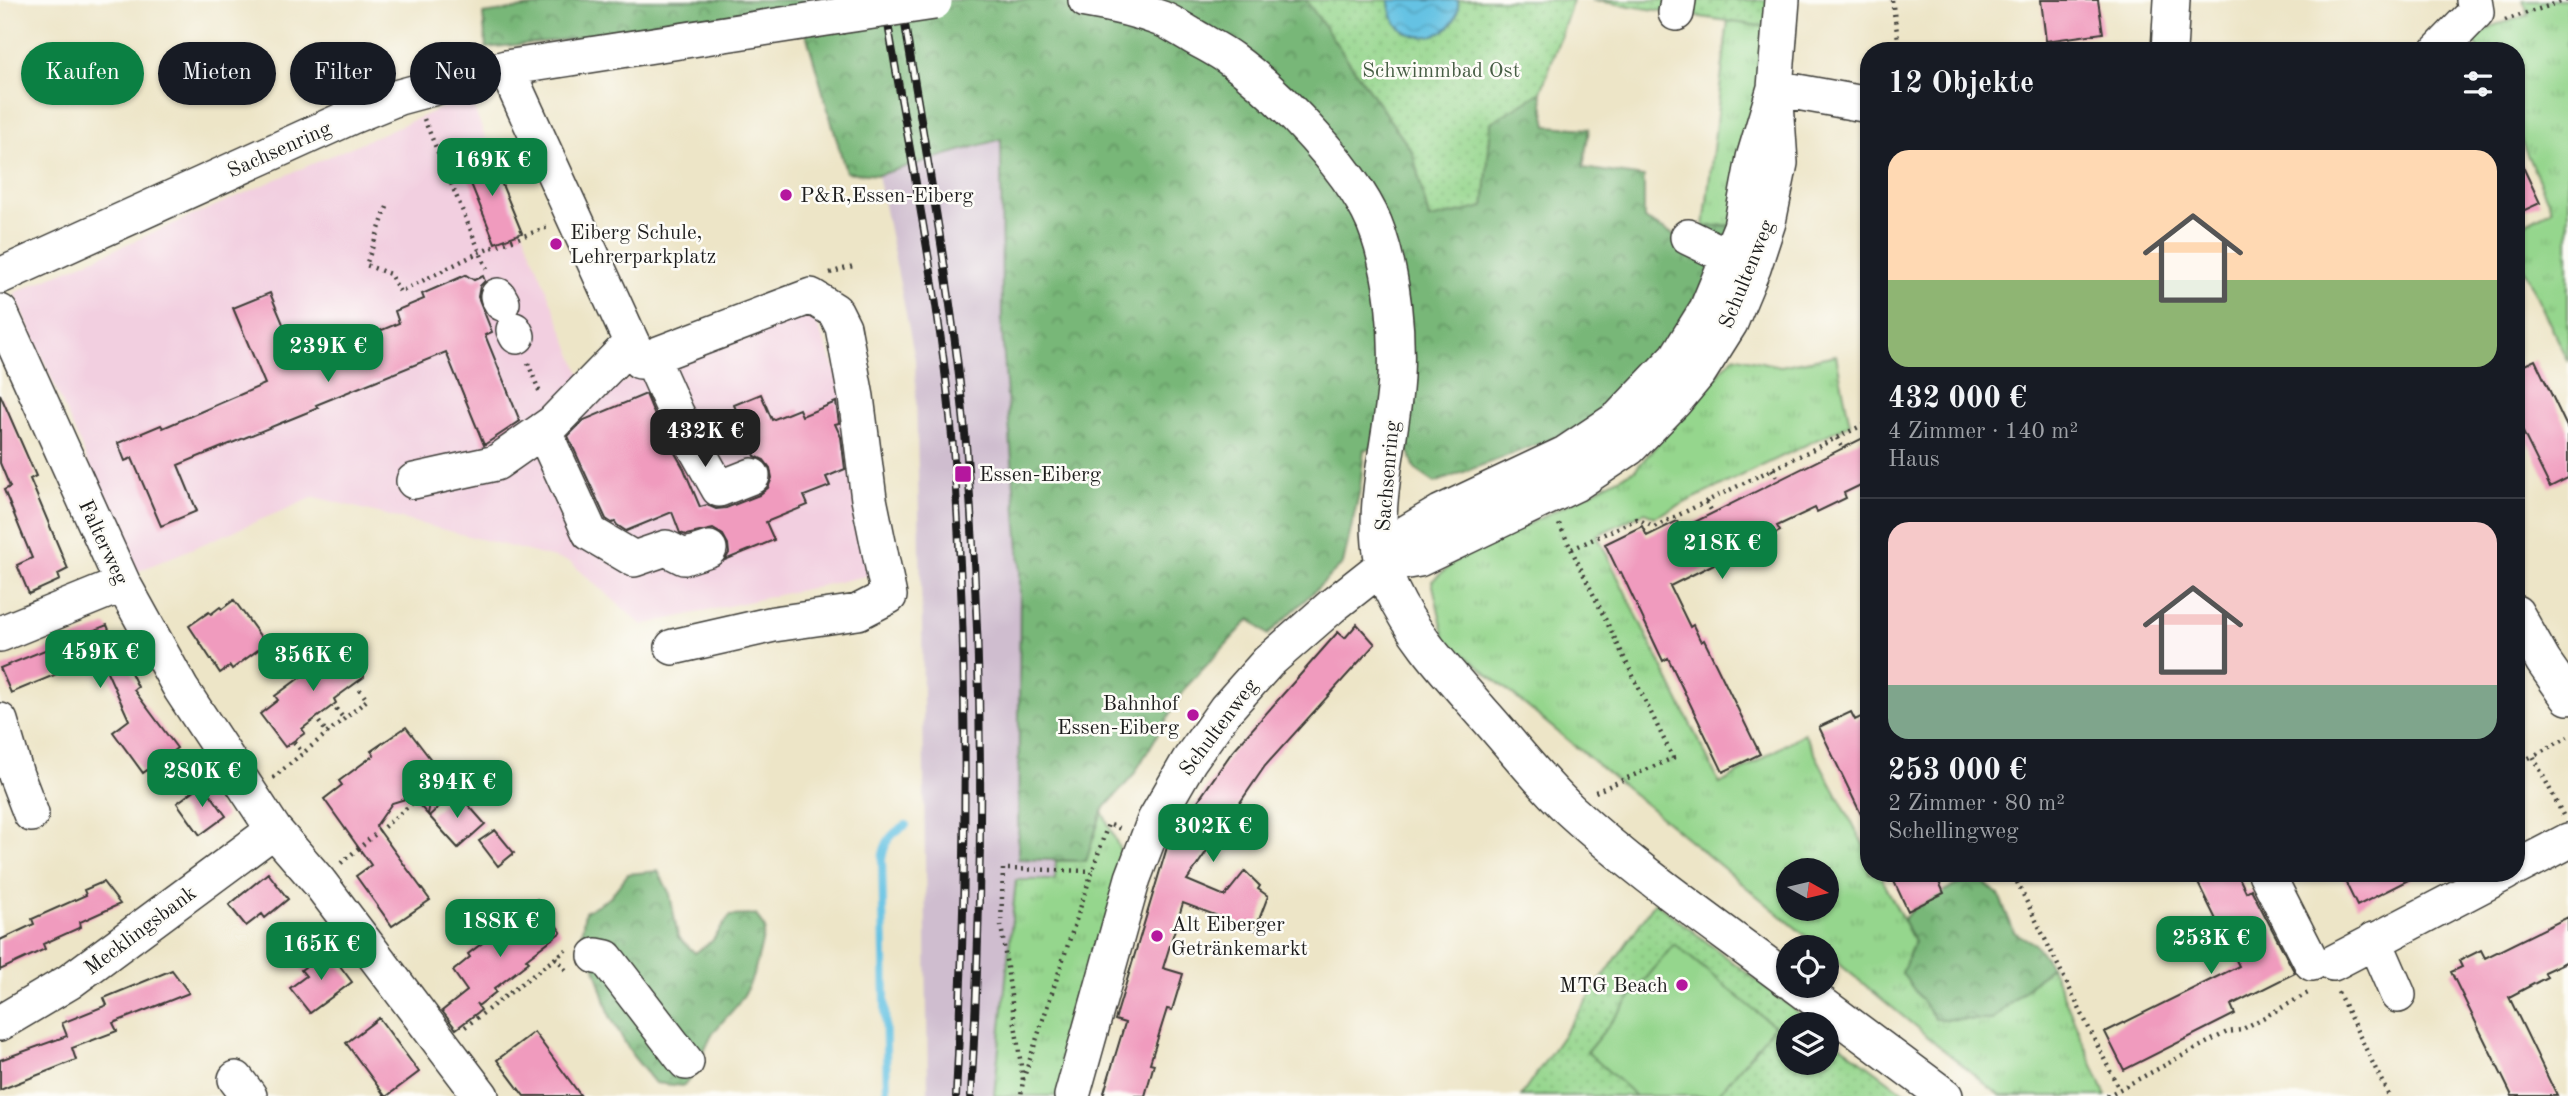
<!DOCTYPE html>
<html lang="de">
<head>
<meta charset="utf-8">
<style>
  :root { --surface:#171b24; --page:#242831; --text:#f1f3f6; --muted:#9ea1a6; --line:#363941; --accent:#0b8043 }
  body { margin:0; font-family:"Old Standard TT",serif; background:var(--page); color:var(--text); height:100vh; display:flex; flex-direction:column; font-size:26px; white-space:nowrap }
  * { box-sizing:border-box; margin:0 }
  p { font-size:23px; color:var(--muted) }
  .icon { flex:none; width:38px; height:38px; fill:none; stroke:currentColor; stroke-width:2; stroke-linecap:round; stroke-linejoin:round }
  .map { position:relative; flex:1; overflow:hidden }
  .sheet { position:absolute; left:1860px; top:42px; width:665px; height:840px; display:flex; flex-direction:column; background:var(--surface); border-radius:28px; box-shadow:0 2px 5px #0004 }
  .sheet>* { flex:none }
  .guide { position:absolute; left:21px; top:42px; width:665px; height:63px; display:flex; gap:14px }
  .needle { width:46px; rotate:98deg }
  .fabs { position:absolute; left:1776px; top:858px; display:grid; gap:14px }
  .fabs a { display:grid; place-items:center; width:63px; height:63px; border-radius:50%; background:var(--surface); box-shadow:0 2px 5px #0004; font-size:35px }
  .price { position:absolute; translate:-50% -60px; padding:0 16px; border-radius:14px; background:var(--accent); color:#fff; font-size:23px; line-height:46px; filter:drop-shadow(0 2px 4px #0008) }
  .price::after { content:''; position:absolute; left:50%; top:42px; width:21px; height:16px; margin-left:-10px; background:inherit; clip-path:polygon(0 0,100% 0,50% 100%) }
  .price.current { background:#222; color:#fff }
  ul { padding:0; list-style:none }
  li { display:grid; align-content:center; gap:14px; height:371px; padding:0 28px }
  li+li { border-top:2px solid var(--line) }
  li span { display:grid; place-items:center; height:217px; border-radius:21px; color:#555 }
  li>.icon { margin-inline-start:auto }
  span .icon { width:126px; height:126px; fill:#fffc; stroke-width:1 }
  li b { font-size:30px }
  h2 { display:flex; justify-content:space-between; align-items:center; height:84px; padding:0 28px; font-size:30px }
  .tag { padding:0 24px; border-radius:32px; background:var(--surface); box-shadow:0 2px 5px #0004; font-size:24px; line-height:63px }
  .tag.current { background:var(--accent); color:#fff }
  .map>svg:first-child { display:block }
  .built { fill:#f2cfe0 }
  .railway { fill:#cfbdcf }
  .grass { fill:url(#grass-tufts); stroke:#587954; stroke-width:2; fill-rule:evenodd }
  .forest { fill:url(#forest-crowns); stroke:#4a6a4a; stroke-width:2 }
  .park { fill:url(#park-dots); stroke:#587954; stroke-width:2 }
  .garden { fill:#95d68d; stroke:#587954; stroke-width:2 }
  .water { fill:url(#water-waves); stroke:#406f80; stroke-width:2 }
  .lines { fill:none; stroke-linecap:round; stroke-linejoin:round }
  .stream { stroke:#65c2e3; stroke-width:8 }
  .building { fill:#f09bbe }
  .minor-casing { stroke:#3b3a36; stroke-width:38 }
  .path { stroke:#3b3a36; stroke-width:4.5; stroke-dasharray:2 5; stroke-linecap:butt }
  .minor { stroke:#fff; stroke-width:35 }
  .rail-casing { stroke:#1c1c1c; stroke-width:8 }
  .rail { stroke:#fdfcf7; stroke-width:5; stroke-dasharray:16; stroke-linecap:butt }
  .minor-bridge-casing { stroke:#3b3a36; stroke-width:38; stroke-linecap:butt }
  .minor-bridge { stroke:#fff; stroke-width:35 }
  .poi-dot { fill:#b5179e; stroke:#fdfcf7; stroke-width:2.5 }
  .labels { text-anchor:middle; stroke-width:5; stroke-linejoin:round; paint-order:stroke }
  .park-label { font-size:21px; fill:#465d44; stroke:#fdfcf7 }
  .street-label { font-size:21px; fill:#1c1c1c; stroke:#fdfcf7 }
  .poi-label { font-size:21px; fill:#1c1c1c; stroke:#fdfcf7; text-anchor:start }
</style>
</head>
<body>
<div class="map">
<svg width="2568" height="1096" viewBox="0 0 2568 1096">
  <defs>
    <pattern id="grass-tufts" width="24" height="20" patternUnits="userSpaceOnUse" patternTransform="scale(1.75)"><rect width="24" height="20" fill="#95d68d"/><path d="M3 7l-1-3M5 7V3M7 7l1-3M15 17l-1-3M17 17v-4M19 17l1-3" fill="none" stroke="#80b779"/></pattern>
    <pattern id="forest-crowns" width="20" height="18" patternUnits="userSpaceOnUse" patternTransform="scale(1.75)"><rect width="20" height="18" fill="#78b778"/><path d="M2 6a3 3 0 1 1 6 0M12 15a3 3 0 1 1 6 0" fill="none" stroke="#629462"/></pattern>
    <pattern id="park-dots" width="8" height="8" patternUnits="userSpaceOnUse" patternTransform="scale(1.75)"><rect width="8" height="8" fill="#95d68d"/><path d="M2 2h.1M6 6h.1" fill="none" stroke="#80b779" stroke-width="1.8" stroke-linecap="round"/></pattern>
    <pattern id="water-waves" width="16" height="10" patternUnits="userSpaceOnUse" patternTransform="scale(1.75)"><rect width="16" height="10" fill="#65c2e3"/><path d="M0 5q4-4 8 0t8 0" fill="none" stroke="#57a6c2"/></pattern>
  </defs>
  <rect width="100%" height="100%" fill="#fdfcf7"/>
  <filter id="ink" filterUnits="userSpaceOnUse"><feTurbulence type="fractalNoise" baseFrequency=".0143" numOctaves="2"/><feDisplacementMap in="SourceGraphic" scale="14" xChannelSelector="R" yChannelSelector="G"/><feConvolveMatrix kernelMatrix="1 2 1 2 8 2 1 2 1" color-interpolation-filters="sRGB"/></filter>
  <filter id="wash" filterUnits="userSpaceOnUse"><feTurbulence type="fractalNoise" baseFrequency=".00686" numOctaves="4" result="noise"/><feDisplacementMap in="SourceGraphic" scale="28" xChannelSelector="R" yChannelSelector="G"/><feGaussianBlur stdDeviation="1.57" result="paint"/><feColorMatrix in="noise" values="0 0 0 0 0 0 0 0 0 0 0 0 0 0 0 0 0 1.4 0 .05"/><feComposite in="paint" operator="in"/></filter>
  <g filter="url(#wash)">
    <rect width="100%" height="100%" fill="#ede5c7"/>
    <path class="built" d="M469,96L589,396L809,305L847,397L870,575L642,625L570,562L315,497L136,572L14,293Z"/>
    <path class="railway" d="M1001,138L1002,332L1020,564L1018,859L1056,861L1055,880H1016L994,1096H928L922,626L915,359L878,175Z"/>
    <path class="grass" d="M2523,0H2568V362L2517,255V228L2552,209L2517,133L2516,51H2479L2473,39L2495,25L2529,15Z
      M1728,20L1779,29L1741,224L1704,227Z
      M1836,355L1850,424L1655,517L1645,512L1597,535L1720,784L1804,733L1869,855V873H1879L1914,941L1902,973L1992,1020L2051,966L2106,1096H2000L1827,954V947H1819L1445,639L1432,581L1457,560L1635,470L1734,356L1780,366ZM1788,870H1827V908H1788Z
      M1102,811L1133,878L1072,1096H994L1016,880H1055L1056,861H1086Z"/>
    <path class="forest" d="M578,0H1306L1413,153L1429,219L1484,207L1491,122L1541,92L1547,126L1589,129L1583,168L1644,177V219L1684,240L1703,227L1741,224L1625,411L1435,483L1415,469L1409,451L1364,449L1360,489L1343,564L1268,635L1250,619L1186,687L1133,776L1102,811L1086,861L1018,859L1020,564L1002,332L1001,139L878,175L846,172L799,9L719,23L486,48L483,14Z
      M658,871L670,894L678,937L695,953L712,941L730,916L756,915L765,929C759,953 755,980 740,1001C732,1013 720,1022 712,1035C701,1055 700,1069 683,1086L655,1083L632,1055L610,1016L595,967L581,936L585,912L609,898L628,874Z
      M1977,876L1999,895L2014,932L2035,944L2051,966L1992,1020L1935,1019L1902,973L1914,941L1903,920C1916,901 1956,885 1977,876Z"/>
    <path class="park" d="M1306,0H1573L1541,92L1491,122L1484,207L1429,219L1413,153Z
      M1591,0H1782L1779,29Z
      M1655,902L1813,1024H1788V1062H1827V1035L1909,1096H1521Z"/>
    <path class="garden" d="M1674,944L1774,1026L1717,1096H1636L1587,1052Z"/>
    <path class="water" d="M1389,0H1458C1463,45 1390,52 1389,0Z"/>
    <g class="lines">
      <path class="stream" d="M887,1096L882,859C885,842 890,834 906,825"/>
    </g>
    <g id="blocks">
      <path class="building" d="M2041,0H2098L2103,33L2046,41Z
        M2516,152L2540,203L2516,214Z
        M489,153L522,233L495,243L463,164Z
        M466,275L474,280L483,276L485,281L480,286L478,297L492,332L485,335L520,421L484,445L446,352L316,405L318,408L281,423L178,465L197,511L161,526L132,458L125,461L118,443L161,425L163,428L265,384L233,308L270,293L300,364L399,323L395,311L424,299L422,294Z
        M2535,360L2568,429V478L2550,487L2516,418V369Z
        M0,394L36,476L30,479L68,569L58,574L60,580L29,594L17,565L32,558L4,490L10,487L0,463Z
        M646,394L658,423L684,469L700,507L707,505L716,509L726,508L759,495L768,488L772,478L770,468L764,460L755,456L734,405L761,394L772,420L799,409L802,416L836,402L839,423L835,424L841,437L845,469L826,477L830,486L804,496L808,505L766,522L774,540L725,560L729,553L728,544L723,535L713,529L686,535L680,533L672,512L626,531L617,525L615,522L612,523L606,519L568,436L584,420Z
        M1869,435V481L1844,493L1846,498L1817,512L1815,508L1777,526L1780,531L1751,546L1748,540L1713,558L1716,563L1670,586L1690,627L1693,625L1701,642L1704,640L1760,754L1723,772L1668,658L1663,661L1621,572L1619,573L1605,544L1642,526L1647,536L1677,521L1681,529Z
        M234,600L266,644L232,669L230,666L220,673L189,626L209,612L211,614L220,607L222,609Z
        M1357,624L1375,644L1265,766L1187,880L1225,896L1245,871L1260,886L1258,889L1268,896L1255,930L1183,903L1163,968L1183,974L1172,1010L1167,1009L1150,1063L1154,1064L1145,1096H1103L1125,1023L1115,1020L1168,844L1232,752L1338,632L1345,638Z
        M107,625L116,647L118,646L138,687L134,690L177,748L143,773L113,732L129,720L100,656L11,693L0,668Z
        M342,640L364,669V677L334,699L336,703L302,729L305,733L285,747L260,714L278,700L275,696L310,670L307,666Z
        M1851,712L1855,720L1869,713V831L1819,727Z
        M406,727L435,765L428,815L412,797L392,803L376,826L430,900L392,926L356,876L371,865L324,799L342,785L339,781L374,755L371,751Z
        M203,784L226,816L200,835L177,803Z
        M456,791L485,824L458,848L429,816Z
        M495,830L514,853L498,866L479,841Z
        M268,873L288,899L265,918L262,914L246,926L229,905Z
        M1890,873H1935L1944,893L1908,911Z
        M2193,873H2237L2246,892L2251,889L2295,973L2231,1005L2235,1014L2124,1070L2105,1032L2239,966Z
        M2341,873H2422L2357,906Z
        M103,882L120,904L80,922L81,927L43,944L45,949L0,970V940L34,924L32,919L86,895L84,890Z
        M537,899L561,932L526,959L529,962L494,989L496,992L478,1006L476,1003L481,1010L456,1029L442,1011L467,991L453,971L470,957L468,954L502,928L500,924Z
        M2568,917V961L2544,972L2547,977L2509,997L2557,1096H2512L2451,972L2462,967L2459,961L2481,950L2485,958Z
        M328,950L352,982L310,1013L290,988L306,976L301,970Z
        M172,970L189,993L113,1023L117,1031L72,1048L76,1060L0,1090V1060L67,1036L62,1023L107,1005L104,998Z
        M379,1018L419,1072L387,1096H385L346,1043Z
        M534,1032L548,1051L581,1096H524L497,1060Z"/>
    </g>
  </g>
  <g filter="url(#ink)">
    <use href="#blocks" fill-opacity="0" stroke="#3b3a36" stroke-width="2"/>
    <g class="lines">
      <g class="minor-casing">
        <path id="minor" d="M1086,0C1111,4 1138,10 1162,19C1172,23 1182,30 1191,35C1204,43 1219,50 1231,59C1278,93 1360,177 1378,233C1393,277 1398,330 1396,376C1393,446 1362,523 1392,591C1414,638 1449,674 1482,712C1511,744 1538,780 1570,810C1637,872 1715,925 1788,980
          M1676,13L1678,0
          M2169,51L2172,0
          M2438,51L2476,12L2474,0
          M506,68L640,361L811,296L835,311L843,327L856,397L869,499L889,596L858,612L774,624L673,647
          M1775,88L1869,105
          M1688,237L1750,267
          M0,276L350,117L399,97L506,68L840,16
          M498,296L502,303
          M0,312L123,584L181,689L274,830L319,882L481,1096
          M514,330L517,336
          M651,357L676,413L719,489L752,476
          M543,430L590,533L634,559L666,548L684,557L709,549
          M414,481L496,463L553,423L631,343
          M1384,565L1419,559L1575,484L1629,448L1674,402L1699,372L1730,323L1753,268L1768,222L1780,163L1775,88L1782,0
          M2516,613L2543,661L2568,697
          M0,634L123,584
          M0,721L16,775L31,814
          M2516,868L2568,841
          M2266,873L2312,963
          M2374,940L2398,995
          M596,956L606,958L686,1062
          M2333,963L2505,873
          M1796,985L1945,1096
          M0,1023L69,982L274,830
          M236,1079L249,1096
          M1072,1096L1133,878L1155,820L1189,761L1226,709L1268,662L1332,606L1384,565L1408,532L1440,513L1565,454L1619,418L1677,357L1707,309L1741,227L1754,158L1775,88"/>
      </g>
      <path class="path" d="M1892,0L1900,51
        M2505,20L2567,0
        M424,119L487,269
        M387,207L366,265L390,274L400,292L480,252L548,227
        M830,273L853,266
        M528,363L540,393
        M1837,438L1843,449
        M1772,469L1779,480
        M1706,502L1713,513
        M1559,524L1673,758L1593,793
        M1572,549L1637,519L1654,527L1869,422
        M336,709L345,720
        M319,722L328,734
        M294,742L303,753
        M2516,764L2533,756
        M273,778L367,700L358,687
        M2563,815L2533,756L2568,737
        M341,863L435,784L429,769
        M1003,869L1001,925L1023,1080L1021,1096
        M1008,869L1093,871
        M2023,873L2015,878L2119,1089
        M556,957L567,972
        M2338,992L2389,1096
        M465,1027L566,950
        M1023,1080L1108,824L1121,829
        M2107,1096L2227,1032L2241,1030L2308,993"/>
      <use href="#minor" class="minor"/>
      <g class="rail-casing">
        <path id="rail" d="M884,0C909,152 942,305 954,460C969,671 967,884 956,1096
          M901,0C925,147 953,295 966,444C984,661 984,878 971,1096"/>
      </g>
      <use href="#rail" class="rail"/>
      <g class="minor-bridge-casing">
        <path id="minor-bridge" d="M840,16L934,2"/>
      </g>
      <use href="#minor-bridge" class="minor-bridge"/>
    </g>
  </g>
  <g class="poi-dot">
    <circle cx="786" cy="195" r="7"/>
    <circle cx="556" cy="244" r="7"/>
    <rect x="954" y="465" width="18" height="18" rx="3.5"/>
    <circle cx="1193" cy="715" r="7"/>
    <circle cx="1157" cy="936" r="7"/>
    <circle cx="1682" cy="985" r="7"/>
  </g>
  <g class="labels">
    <g class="park-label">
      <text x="1441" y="77">Schwimmbad Ost</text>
    </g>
    <g class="street-label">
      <text transform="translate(279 149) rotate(-24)" y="7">Sachsenring</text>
      <text transform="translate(1746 274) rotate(-68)" y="7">Schultenweg</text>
      <text transform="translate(1387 476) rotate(-85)" y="7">Sachsenring</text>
      <text transform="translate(104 542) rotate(65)" y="7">Falterweg</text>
      <text transform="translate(1218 727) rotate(-53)" y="7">Schultenweg</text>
      <text transform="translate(140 930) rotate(-37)" y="7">Mecklingsbank</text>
    </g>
    <g class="poi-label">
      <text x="800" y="202">P&amp;R,Essen-Eiberg</text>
      <text x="570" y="239">Eiberg Schule,<tspan x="570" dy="24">Lehrerparkplatz</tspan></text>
      <text x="979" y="481">Essen-Eiberg</text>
      <text x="1179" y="710" text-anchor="end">Bahnhof<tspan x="1179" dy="24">Essen-Eiberg</tspan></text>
      <text x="1171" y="931">Alt Eiberger<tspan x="1171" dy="24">Getränkemarkt</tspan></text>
      <text x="1668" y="992" text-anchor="end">MTG Beach</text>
    </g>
  </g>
</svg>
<div class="fabs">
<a><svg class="needle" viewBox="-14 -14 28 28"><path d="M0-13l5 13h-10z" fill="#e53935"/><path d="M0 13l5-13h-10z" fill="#9ea1a6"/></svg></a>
<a><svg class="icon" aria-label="locate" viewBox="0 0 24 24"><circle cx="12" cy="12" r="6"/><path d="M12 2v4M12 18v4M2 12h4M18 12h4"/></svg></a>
<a><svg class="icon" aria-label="layers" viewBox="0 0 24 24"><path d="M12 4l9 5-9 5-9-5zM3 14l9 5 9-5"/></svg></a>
</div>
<b class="price" style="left:492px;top:198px">169K €</b>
<b class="price" style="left:328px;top:384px">239K €</b>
<b class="price current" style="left:705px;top:469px">432K €</b>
<b class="price" style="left:1722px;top:581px">218K €</b>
<b class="price" style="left:100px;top:690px">459K €</b>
<b class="price" style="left:313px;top:693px">356K €</b>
<b class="price" style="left:202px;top:809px">280K €</b>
<b class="price" style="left:457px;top:820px">394K €</b>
<b class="price" style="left:1213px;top:864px">302K €</b>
<b class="price" style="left:500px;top:959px">188K €</b>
<b class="price" style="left:2211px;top:976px">253K €</b>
<b class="price" style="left:321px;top:982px">165K €</b>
<div class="guide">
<a class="tag current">Kaufen</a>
<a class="tag">Mieten</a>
<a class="tag">Filter</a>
<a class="tag">Neu</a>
</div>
<section class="sheet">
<h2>12 Objekte<svg class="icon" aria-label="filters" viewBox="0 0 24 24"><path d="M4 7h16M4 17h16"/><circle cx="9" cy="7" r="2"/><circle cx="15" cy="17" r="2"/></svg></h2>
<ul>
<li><span style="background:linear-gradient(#ffd9b3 60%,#8fb573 0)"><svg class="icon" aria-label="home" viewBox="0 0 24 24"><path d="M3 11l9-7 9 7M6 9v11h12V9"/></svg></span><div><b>432 000 €</b><p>4 Zimmer · 140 m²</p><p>Haus</p></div></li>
<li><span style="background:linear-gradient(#f6c9c9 75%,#7fa58c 0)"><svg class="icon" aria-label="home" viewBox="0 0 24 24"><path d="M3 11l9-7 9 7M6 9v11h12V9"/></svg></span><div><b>253 000 €</b><p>2 Zimmer · 80 m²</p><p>Schellingweg</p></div></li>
</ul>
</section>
</div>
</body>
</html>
